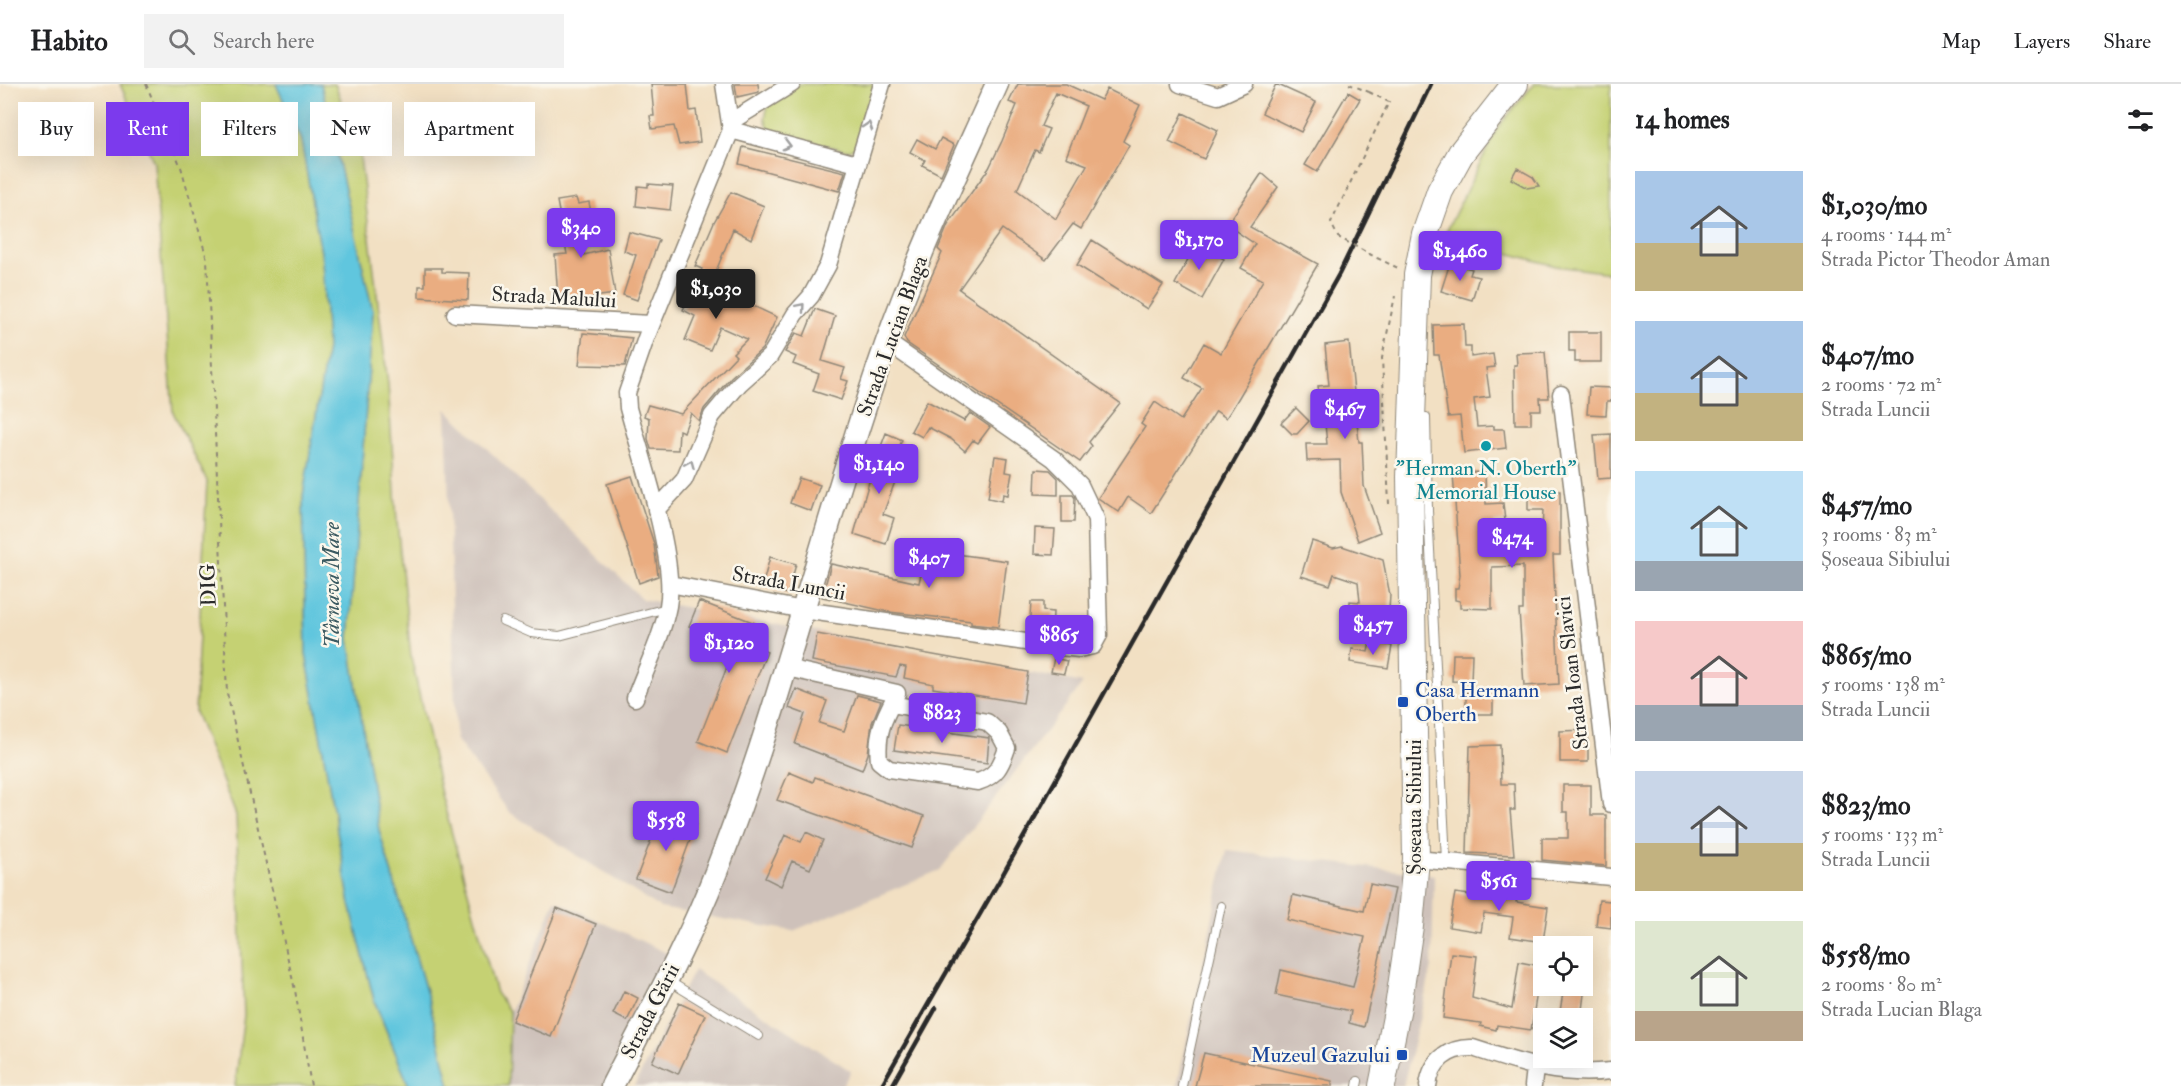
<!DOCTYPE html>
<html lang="en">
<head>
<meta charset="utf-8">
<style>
  :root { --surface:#fff; --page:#f2f2f2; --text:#202124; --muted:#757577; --line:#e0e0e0; --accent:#7c3aed }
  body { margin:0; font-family:"IM FELL Double Pica",serif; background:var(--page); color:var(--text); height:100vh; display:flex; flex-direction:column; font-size:22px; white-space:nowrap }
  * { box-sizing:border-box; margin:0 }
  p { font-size:20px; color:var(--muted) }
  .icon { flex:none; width:33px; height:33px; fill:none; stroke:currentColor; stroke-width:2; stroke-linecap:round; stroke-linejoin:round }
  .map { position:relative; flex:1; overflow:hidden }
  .sheet { display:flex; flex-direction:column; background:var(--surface); width:570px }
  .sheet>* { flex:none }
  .guide { position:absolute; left:18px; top:18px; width:570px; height:54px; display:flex; gap:12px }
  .tools { position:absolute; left:1533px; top:852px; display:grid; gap:12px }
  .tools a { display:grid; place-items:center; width:60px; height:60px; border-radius:0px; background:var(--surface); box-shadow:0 6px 24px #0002; font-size:30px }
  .price { position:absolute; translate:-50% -51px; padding:0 14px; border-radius:6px; background:var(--accent); color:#fff; font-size:20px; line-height:39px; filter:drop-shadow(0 2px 3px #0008) }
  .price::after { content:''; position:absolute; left:50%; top:36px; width:18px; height:14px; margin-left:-9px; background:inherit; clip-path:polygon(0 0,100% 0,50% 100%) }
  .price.active { background:#222; color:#fff }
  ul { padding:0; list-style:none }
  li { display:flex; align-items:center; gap:18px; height:150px; padding:0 24px }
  li span { display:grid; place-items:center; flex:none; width:168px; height:120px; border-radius:0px; color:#555 }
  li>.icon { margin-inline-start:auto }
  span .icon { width:72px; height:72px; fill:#fffc; stroke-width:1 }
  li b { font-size:26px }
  h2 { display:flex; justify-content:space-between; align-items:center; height:72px; padding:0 24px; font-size:26px }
  .chip { padding:0 21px; border-radius:0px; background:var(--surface); box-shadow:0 6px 24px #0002; font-size:21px; line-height:54px }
  .chip.active { background:var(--accent); color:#fff }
  header { display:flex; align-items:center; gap:36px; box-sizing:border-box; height:84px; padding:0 30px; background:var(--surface); border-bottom:2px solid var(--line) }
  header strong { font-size:28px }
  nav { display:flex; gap:33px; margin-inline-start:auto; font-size:21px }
  .search { width:420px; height:54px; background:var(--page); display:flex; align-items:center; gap:15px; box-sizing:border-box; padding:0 21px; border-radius:0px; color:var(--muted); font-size:22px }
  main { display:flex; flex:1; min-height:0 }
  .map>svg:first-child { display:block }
  .industrial { fill:#cec1ba }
  .green { fill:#c5d173; stroke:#787e4f; stroke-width:1.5 }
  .water { fill:#61c6de; stroke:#467884; stroke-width:1.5 }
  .building { fill:#eaad81; fill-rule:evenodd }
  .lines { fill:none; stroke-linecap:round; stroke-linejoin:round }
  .lane-casing { stroke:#8e8677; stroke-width:10 }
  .street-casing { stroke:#8e8677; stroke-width:19 }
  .secondary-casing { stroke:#8e8677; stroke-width:25 }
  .primary-casing { stroke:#8e8677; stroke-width:28 }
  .path { stroke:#8e8677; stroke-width:2; stroke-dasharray:4.5 4.5; stroke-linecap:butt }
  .lane { stroke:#fff; stroke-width:8 }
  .street { stroke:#fff; stroke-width:16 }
  .secondary { stroke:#fff; stroke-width:22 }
  .primary { stroke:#fff; stroke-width:26 }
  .rail { stroke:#2b2b2b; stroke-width:4.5 }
  .path-bridge { stroke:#8e8677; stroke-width:2; stroke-dasharray:4.5 4.5; stroke-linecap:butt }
  .oneway { stroke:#a0a0a0 }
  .culture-dot { fill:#0f9aa8; stroke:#fbf7ec; stroke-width:2 }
  .transit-dot { fill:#1a4fb4; stroke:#fbf7ec; stroke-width:2 }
  .labels { text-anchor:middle; stroke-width:5; stroke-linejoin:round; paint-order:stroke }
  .street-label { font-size:21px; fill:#2b2b2b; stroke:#fbf7ec }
  .culture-label { font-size:21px; fill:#0d838f; stroke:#fbf7ec }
  .transit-label { font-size:21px; fill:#164399; stroke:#fbf7ec; text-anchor:start }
  .water-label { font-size:22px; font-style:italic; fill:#3b5a61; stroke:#fbf7ec }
</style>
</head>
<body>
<header>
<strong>Habito</strong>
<div class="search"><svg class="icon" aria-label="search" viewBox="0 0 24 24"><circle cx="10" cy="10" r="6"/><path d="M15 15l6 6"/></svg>Search here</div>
<nav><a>Map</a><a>Layers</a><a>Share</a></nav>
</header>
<main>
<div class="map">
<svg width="1611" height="1002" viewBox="0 0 1611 1002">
  <rect width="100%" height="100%" fill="#fbf7ec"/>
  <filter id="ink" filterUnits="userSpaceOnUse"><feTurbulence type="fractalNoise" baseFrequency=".0167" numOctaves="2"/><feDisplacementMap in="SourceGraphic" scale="12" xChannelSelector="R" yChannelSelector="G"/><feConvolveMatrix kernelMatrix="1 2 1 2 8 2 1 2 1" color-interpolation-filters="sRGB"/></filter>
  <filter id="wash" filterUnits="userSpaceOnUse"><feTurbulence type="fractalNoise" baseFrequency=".008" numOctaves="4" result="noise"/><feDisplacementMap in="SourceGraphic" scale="24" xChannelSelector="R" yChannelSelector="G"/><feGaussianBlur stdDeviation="1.35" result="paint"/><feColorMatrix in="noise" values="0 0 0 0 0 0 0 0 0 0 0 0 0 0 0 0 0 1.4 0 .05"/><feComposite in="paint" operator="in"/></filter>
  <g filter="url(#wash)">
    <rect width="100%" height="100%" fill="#f2e0c3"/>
    <path class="industrial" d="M446,325L642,515L1083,599L940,786L793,847L660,824L509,728L456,655Z
      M1227,766L1434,791L1432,883L1403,1002H1177Z
      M555,816L677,874L612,1002H508L510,928Z
      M694,886L851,987L842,1002H634Z"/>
    <path class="green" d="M120,0H276L301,56L322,174L327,264L303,412L306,570L350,820L374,916L409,1002H235L244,931L236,731L195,628L207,397L173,328L154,79Z
      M321,0H335L359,65L388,300L397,438L411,573L441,710L496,909L510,928L508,1002H450L430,921L379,746L349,555L373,228Z
      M792,0H882L859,61L848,67L770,47L765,35L769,15Z
      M1534,0H1611V189L1556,182L1444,152L1498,43Z"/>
    <path class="water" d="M276,0H321L373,228L349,555L379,746L430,921L450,1002H409L374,916L350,820L306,570L303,412L327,264L322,174L301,56Z"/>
    <g id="blocks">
      <path class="building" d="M651,0H687L690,27L696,26L700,58L679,61L674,42L652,45L650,32H654Z
        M735,0H758L759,8L737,13Z
        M1018,0H1066L1101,16L1107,5L1140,21L1123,57L1129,61L1081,145L1073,140L1046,176L1002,145L959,205L1120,319L1089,358L1092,362L1080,378L907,259L904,253L942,169L938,165L948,141L989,84L1002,57L1017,21L1009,18ZM1056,9L1086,22L1066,73L1087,81L1056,135L1017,106L1035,66L1039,68L1049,45L1041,42Z
        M1276,0L1316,18L1301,48L1262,29Z
        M1348,8L1360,15L1317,88L1305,81Z
        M1183,29L1218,46L1204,75L1169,58Z
        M941,54L954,61L941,91L922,81L925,76L910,68L917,55L935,65Z
        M743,63L845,88L839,107L739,80Z
        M1517,84L1533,93L1539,102L1527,104L1511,95Z
        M1262,89L1278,103L1250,143L1318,180L1232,325L1226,334L1216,327L1151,429L1128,413L1119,428L1098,414L1145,343L1141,340L1155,318L1181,336L1202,304L1184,294L1204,259L1221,269L1263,196L1241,184L1255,160L1227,141Z
        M648,100L673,102L670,126L636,122L638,102L648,103Z
        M731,108L764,122L751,155L733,145L710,202L777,233L762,265L731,293L704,325L699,337L691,329L684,348L679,346L678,366L651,365L648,355L649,334L644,332L648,321L681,330L736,272L733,269L747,255L720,243L710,266L685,256L695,232L683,226L702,185L695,182L714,138Z
        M576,114L578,120L589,118L592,134L577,136L584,171L608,165L615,210L593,213V216L558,215L555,171L567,170L557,117Z
        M629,148L659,156L637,216L623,211L636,171L624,167Z
        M1092,156L1163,201L1147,225L1077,181Z
        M1196,160L1224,175L1202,215L1175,200Z
        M1450,179L1472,185L1470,191L1479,193L1472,216L1441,207Z
        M425,184H442V188L469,189L468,216L419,213V202H425Z
        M815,225L835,232L822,277L845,284L841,295L848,297L841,316L813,307L819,290L793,280L796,273L785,268L796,249L804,252Z
        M1464,240L1465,263H1471V273L1493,270L1495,283L1486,284L1490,313L1474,315L1477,343L1494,342V345H1504L1506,364L1464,369L1460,332L1448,333L1439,271H1434L1433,241Z
        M1569,248H1601V278H1575V267H1569Z
        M583,249L632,254L625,282L579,281Z
        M1349,258L1359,358H1362L1364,402L1380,448L1358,457L1341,408L1340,376L1307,377L1306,360H1327L1325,340L1334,339L1330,314L1320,315L1318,302L1329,301L1325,261Z
        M1545,268L1549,314H1540L1541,326H1531V340H1515L1514,281H1517L1516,269Z
        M1589,303L1611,304V317H1607L1606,331L1587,330Z
        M927,317L964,337L970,329L990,343L978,359L973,356L965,367L951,355L928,343L922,353L911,347Z
        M1296,324L1309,337L1297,350H1292L1281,339Z
        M886,349L902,356L888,392L896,395L883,430L894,434L886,460L854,450L873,384Z
        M1611,350V394L1598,395L1594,351Z
        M995,372L1008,374L1006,388L1012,389L1008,411L1003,410L1002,417L988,414Z
        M1036,385L1050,386L1058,394V411L1035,410Z
        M1485,388L1486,420L1503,419L1505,437L1494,438L1497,469L1522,468V448H1542L1543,426H1528V408L1560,407V471H1553L1559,600L1524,602L1519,526H1523V482L1492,483V525L1460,524V517L1455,516V504H1458L1460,491L1453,389Z
        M632,392L654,460L658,492L639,499L607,400Z
        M799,394L820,401L811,427L790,419Z
        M1062,411H1073L1075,414L1074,438H1062Z
        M1035,444L1055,445L1053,471L1034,470Z
        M1312,457L1333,464L1342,462L1383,476L1390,511L1388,541L1349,539L1350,517L1360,518L1358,498L1334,490L1330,501L1301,492Z
        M927,463L942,466V468L1007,477L998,543L971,540V537L889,528L822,513L831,480L919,499Z
        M770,473L796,480L788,510L762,503Z
        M699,517L755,539L747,560L767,568L727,669L698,657L736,560L689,542Z
        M1031,518H1043V527L1053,528L1052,549L1029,548Z
        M817,550L1028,588L1023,619L933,604V600L904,594L906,583L900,582L896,593L812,577Z
        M1370,558L1392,562L1388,584L1350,578L1352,565L1368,568Z
        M1453,570H1472L1471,598L1452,597Z
        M1054,574L1067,577L1064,590L1051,588Z
        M796,605L827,617L819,639L844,647L857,611L881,617L872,639L868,670L862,686L795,660L805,630L789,624Z
        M1466,608H1493V630H1466Z
        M898,641L989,654L987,679L894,666Z
        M1588,646V678H1560V647Z
        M1500,661L1501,700H1514L1515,726H1510L1514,771L1467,769L1470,662Z
        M789,688L813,698L815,693L924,732L912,764L777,716Z
        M1563,701H1591V731H1606V782L1542,776V754H1568V728H1563Z
        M662,727L696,740L671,808L636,795Z
        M806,748L823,756L810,785L792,777L781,802L765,794L785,751L801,758Z
        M1370,800L1395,805L1364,943L1349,939L1351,927L1276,911L1281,886L1353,903L1365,853L1287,836L1293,811L1364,827Z
        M1479,800L1518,806L1516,818L1548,823L1543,858L1510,853L1513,833L1484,829L1481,848L1449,843L1455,809L1477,812Z
        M1599,816L1611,817V844L1596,842Z
        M557,824L596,840L551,953L512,937Z
        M1451,869L1477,872L1472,914L1512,925L1519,878L1541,882L1531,946L1497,941L1496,946L1480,942L1481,939L1443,934Z
        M1564,902H1585L1581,934H1559Z
        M624,907L638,914L627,937L613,930Z
        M679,919L705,931L678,990L652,978Z
        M1204,969L1332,997V1002H1195Z"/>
    </g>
  </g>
  <g filter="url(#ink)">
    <use href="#blocks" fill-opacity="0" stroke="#8e8677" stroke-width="1.5"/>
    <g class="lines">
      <g class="lane-casing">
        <path id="lane" d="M1426,333L1428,427L1446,776
          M503,537L531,549L559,552L667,524
          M667,896L759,952
          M1182,1002L1221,822
          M1357,1002L1358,997"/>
      </g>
      <g class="street-casing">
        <path id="street" d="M1180,0L1218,12L1244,0
          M730,38L792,0
          M731,46L857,80
          M455,230L651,240
          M1561,310L1611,720
          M656,426L684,396L712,332L739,300L770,272L795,230L811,212L828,181L882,0
          M670,500L803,526L1060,563L1079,565L1093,562L1099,551L1096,435L1080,401L1054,375L887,258
          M787,584L897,609C884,634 876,648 879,677L889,685L978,698C996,692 1001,682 1007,664L999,649L987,638L892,620
          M635,614C646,584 662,553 668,522C677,475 641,373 628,324L627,309L646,254L731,46L724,0
          M1416,775L1611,793
          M1428,1002C1431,977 1448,963 1473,964C1522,980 1559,993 1611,987
          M1533,1002L1535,984"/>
      </g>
      <g class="secondary-casing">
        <path id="secondary" d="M612,1002C648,931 687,862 716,788C784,615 825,433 887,258C918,170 959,85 997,0"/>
      </g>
      <g class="primary-casing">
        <path id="primary" d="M1382,1002L1398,923L1410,842L1416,775L1410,393L1417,191L1425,150L1440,107L1461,69L1515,0"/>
      </g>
      <path class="path" d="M146,0L181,83L207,175L227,609L295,906L311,1002
        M1349,0L1369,8
        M1377,174L1398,184
        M1389,420L1382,274L1395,212"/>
      <use href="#lane" class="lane"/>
      <use href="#street" class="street"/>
      <use href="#secondary" class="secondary"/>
      <use href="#primary" class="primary"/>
      <path class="rail" d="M881,1002L998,799L1339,190L1431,0
        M892,1002L936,924"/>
      <path class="path-bridge" d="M1369,8L1389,18L1331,139L1338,153L1377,174"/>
    </g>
    <defs><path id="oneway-chevron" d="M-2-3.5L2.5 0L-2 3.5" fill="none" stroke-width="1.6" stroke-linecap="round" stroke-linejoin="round" transform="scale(1.5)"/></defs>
    <g class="oneway">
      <use href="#oneway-chevron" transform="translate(868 42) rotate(-72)"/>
      <use href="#oneway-chevron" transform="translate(787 61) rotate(15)"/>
      <use href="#oneway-chevron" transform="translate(801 223) rotate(-49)"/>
      <use href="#oneway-chevron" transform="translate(690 380) rotate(-67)"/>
    </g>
  </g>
  <circle class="culture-dot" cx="1486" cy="362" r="6"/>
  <g class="transit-dot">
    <rect x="1397" y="612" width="12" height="12" rx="3"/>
    <rect x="1396" y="965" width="12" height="12" rx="3"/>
  </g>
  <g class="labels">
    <g class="street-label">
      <text transform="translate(554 213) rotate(3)" y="7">Strada Malului</text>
      <text transform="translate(892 252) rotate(-70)" y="7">Strada Lucian Blaga</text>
      <text transform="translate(789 499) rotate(10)" y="7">Strada Luncii</text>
      <text transform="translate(208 501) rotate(-92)" y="7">DIG</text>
      <text transform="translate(1572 589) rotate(-97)" y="7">Strada Ioan Slavici</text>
      <text transform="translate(1414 723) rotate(-90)" y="7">Șoseaua Sibiului</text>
      <text transform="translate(650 927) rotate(-63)" y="7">Strada Gării</text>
    </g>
    <g class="culture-label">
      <text x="1486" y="391">"Herman N. Oberth"<tspan x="1486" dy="24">Memorial House</tspan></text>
    </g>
    <g class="transit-label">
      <text x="1415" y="613">Casa Hermann<tspan x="1415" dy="24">Oberth</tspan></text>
      <text x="1390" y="978" text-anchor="end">Muzeul Gazului</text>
    </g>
    <g class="water-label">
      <text transform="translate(331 501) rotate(-90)" y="8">Târnava Mare</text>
    </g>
  </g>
</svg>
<div class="tools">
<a><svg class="icon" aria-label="locate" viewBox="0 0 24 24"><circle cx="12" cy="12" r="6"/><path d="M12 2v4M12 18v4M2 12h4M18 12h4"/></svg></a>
<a><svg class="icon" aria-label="layers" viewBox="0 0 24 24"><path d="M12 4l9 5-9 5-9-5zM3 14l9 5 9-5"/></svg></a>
</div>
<b class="price" style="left:581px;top:175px">$340</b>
<b class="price" style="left:1199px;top:187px">$1,170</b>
<b class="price" style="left:1460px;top:198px">$1,460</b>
<b class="price active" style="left:716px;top:236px">$1,030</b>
<b class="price" style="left:1345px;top:356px">$467</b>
<b class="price" style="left:879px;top:411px">$1,140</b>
<b class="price" style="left:1512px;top:485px">$474</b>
<b class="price" style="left:929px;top:505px">$407</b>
<b class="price" style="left:1373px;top:572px">$457</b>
<b class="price" style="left:1059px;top:582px">$865</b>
<b class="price" style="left:729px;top:590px">$1,120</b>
<b class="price" style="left:942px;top:660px">$823</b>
<b class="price" style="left:666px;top:768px">$558</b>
<b class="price" style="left:1499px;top:828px">$561</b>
<div class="guide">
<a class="chip">Buy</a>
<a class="chip active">Rent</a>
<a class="chip">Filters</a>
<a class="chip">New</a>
<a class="chip">Apartment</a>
</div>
</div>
<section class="sheet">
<h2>14 homes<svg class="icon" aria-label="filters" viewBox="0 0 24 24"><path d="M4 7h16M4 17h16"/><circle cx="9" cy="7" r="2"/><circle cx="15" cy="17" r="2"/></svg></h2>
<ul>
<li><span style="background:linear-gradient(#a9c7e8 60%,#c2b280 0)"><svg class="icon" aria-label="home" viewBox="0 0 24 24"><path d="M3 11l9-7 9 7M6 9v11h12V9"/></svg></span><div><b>$1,030/mo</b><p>4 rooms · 144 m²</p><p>Strada Pictor Theodor Aman</p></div></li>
<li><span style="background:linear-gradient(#a9c7e8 60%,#c2b280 0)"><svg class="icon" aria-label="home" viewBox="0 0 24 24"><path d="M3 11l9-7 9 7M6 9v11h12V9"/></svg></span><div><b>$407/mo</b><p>2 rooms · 72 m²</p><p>Strada Luncii</p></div></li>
<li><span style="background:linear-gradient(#bfe0f5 75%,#9aa5b1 0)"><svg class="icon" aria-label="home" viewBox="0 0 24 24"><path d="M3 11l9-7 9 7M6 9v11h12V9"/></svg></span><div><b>$457/mo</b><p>3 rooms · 83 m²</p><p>Șoseaua Sibiului</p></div></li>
<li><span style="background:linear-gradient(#f6c9c9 70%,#9aa5b1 0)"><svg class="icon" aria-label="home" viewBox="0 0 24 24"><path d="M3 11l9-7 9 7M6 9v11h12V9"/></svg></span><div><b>$865/mo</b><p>5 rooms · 138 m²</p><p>Strada Luncii</p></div></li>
<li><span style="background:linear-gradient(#c9d6e8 60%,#c2b280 0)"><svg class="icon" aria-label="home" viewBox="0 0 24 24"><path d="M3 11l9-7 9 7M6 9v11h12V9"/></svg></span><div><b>$823/mo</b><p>5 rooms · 133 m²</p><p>Strada Luncii</p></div></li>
<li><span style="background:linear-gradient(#dfe7d0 75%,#b9a48a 0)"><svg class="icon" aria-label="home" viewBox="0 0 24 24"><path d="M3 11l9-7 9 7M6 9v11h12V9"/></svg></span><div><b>$558/mo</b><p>2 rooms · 80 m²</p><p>Strada Lucian Blaga</p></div></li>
</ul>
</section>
</main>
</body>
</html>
